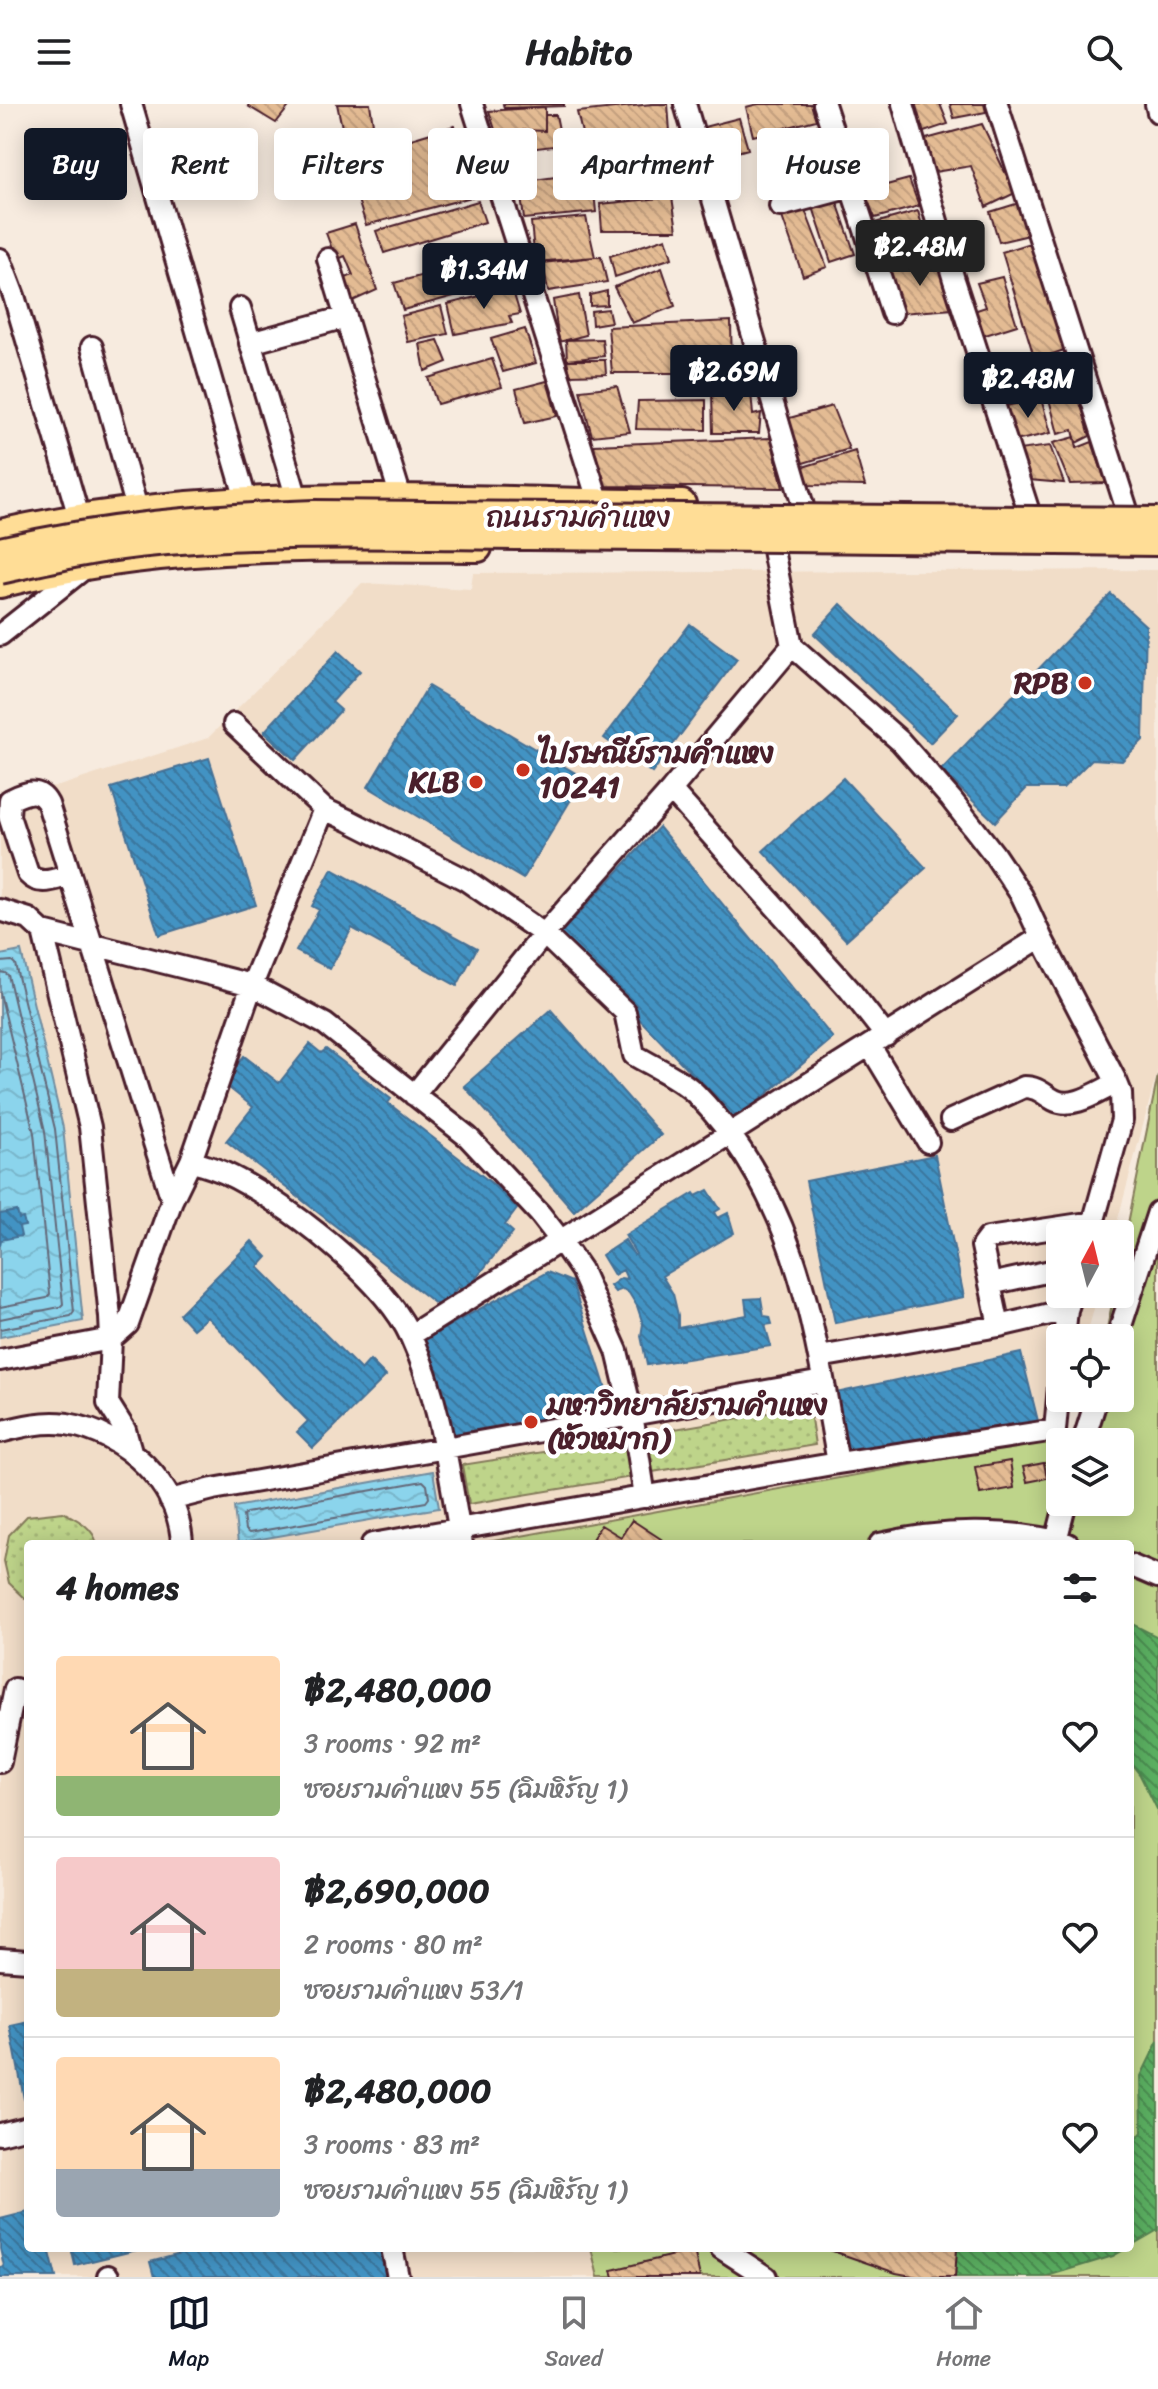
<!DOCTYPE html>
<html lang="en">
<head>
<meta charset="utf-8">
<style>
  :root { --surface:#fff; --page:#f6f6f6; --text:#202124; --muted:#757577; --line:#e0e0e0; --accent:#111827 }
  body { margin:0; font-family:Sriracha,"Playpen Sans Thai",sans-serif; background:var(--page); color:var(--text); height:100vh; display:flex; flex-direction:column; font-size:30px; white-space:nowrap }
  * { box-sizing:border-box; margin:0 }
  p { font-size:26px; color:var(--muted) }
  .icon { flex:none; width:44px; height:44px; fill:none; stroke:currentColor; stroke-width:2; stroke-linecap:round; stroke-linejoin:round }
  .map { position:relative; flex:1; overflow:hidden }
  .side { position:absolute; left:24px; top:1436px; width:1110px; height:712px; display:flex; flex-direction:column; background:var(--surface); border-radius:8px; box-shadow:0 4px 20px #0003 }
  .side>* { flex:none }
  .top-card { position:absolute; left:24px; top:24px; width:1110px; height:72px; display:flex; gap:16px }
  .needle { width:52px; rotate:7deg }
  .buttons { position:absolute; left:1046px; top:1116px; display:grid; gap:16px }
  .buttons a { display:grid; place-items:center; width:88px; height:88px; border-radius:8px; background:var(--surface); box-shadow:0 4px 20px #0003; font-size:40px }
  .price { position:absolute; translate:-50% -68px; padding:0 18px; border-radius:8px; background:var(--accent); color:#fff; font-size:26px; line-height:52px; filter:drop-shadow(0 2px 4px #0008) }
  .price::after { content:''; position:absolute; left:50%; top:48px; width:24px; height:18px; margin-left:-12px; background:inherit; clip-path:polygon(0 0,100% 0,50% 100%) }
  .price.active { background:#222; color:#fff }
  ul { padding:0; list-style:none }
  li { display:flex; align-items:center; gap:24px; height:200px; padding:0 32px }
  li+li { border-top:2px solid var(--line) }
  li span { display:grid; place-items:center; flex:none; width:224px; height:160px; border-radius:8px; color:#555 }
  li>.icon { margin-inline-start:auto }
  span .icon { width:96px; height:96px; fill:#fffc; stroke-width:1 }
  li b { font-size:34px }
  h2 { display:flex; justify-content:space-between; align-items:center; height:96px; padding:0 32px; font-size:34px }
  .pill { padding:0 28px; border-radius:8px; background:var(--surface); box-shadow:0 4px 20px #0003; font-size:28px; line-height:72px }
  .pill.active { background:var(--accent); color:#fff }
  header { display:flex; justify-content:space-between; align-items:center; height:104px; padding:0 32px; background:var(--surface); font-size:36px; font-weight:800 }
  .tab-bar { display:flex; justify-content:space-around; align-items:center; height:112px; border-top:2px solid var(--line); background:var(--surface); font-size:22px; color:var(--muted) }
  .tab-bar a { display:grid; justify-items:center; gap:4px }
  .tab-bar .active { color:var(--accent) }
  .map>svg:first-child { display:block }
  .built { fill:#f1ddc8 }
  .grass { fill:url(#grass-dots); stroke:#847a5a; stroke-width:2 }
  .garden { fill:#bed48a; stroke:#847a5a; stroke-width:2; fill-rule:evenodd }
  .water { fill:url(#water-waves); stroke:#718c9f; stroke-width:2 }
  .schools { fill:url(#schools-back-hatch); stroke:#457095; stroke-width:2 }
  .public { fill:url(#public-back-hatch); stroke:#558351; stroke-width:2 }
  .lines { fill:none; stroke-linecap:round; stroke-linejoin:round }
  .shore { stroke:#646778; stroke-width:2 }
  .building { fill:url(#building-back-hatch); stroke:#4a1f2b; stroke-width:2 }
  .minor-casing { stroke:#4a1f2b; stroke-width:26 }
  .major-casing { stroke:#4a1f2b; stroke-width:32 }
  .minor { stroke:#fff; stroke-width:20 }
  .major { stroke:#ffdd96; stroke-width:26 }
  .major-bridge-casing { stroke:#4a1f2b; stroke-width:32; stroke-linecap:butt }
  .major-bridge { stroke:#ffdd96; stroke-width:26 }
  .poi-dot { fill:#c8321e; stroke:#fff; stroke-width:3 }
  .labels { text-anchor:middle; stroke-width:8; stroke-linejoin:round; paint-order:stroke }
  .street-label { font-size:30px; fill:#4a1f2b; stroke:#fff }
  .poi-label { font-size:30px; font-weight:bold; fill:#4a1f2b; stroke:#fff; text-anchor:end }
</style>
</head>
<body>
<header><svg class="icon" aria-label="menu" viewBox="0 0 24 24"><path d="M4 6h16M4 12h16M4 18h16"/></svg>Habito<svg class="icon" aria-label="search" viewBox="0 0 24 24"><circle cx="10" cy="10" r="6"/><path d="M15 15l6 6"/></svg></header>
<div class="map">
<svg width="1158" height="2173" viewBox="0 0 1158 2173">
  <defs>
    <pattern id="grass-dots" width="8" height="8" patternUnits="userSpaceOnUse" patternTransform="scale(2)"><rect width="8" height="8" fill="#bed48a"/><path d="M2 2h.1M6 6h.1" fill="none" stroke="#a5b677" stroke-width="1.8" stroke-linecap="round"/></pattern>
    <pattern id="water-waves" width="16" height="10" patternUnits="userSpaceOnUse" patternTransform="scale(2)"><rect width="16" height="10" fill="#8bd4ec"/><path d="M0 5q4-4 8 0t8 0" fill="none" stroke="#79b6cb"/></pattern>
    <pattern id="schools-back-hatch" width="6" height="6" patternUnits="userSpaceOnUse" patternTransform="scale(2)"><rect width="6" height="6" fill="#4393c3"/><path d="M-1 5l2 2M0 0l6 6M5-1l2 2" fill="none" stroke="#3a779f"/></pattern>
    <pattern id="public-back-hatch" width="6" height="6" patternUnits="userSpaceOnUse" patternTransform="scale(2)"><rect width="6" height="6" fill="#5aae61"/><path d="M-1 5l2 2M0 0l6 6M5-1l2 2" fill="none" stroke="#4c8d50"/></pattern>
    <pattern id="building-back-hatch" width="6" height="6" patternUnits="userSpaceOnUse" patternTransform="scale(2)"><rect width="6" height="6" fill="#e3bb93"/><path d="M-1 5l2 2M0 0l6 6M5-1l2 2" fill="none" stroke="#c4a07f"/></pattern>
  </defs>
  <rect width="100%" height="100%" fill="#f7ebdf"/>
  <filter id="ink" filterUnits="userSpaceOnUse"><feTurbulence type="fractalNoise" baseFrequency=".0125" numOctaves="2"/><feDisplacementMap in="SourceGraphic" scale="16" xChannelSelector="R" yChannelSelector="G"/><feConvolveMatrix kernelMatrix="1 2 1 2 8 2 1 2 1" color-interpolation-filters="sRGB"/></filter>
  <g filter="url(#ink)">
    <path class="built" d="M1158,466V965L1114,1130H1060V1190H1098L1086,1234H1060V1294H1070L1056,1343L478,1440H28V2144H591L598,2173H0V686L59,682L208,634L362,479L471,485L473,469Z"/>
    <path class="grass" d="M809,1302L815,1341L652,1368L645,1330Z
      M625,1335L632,1373L469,1400L462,1361Z
      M63,1408C78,1416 93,1423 97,1440H28V1497L9,1479L4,1457L9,1431L27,1412Z"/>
    <path class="garden" d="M1158,971V2173H598L591,2144H1130V1440H477L1086,1329L1093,1294H1120V1234H1105L1114,1190H1120V1159ZM1060,1338H1120V1398H1060Z"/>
    <path class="water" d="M21,847L63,1024L83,1217L0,1233V851Z
      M433,1367L439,1404L238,1439L234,1403Z"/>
    <path class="schools" d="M1111,490L1146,522L1143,636L1122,657L1092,655L1063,684H1027L995,718L941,666Z
      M841,500L958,610L930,639L814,530Z
      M690,520L737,555L652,669L604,634Z
      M338,547L360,567L332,598L341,606L295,656L264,628Z
      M428,582L584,674L523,775L368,683Z
      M209,654L256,801L159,831L111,684Z
      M843,674L926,764L846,836L763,747Z
      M659,723L833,934L736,1016L559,831Z
      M332,765L477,844L457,882L352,824L330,865L296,847L319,806L312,802Z
      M551,906L661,1031L574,1107L464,982Z
      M310,940L321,949L326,945L391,995L388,999L520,1101L505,1121L513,1128L465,1188L458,1183L441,1204L226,1037L253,1003L223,979L244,952L279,979Z
      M935,1051L964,1193L835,1219L806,1077Z
      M708,1086L720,1105L715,1108L718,1114L728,1109L734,1129L662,1172L673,1190L678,1211V1224L747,1211L745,1195L761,1194L764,1212L770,1213L772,1220L765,1221L771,1242L647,1261L641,1232L643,1220L637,1202L629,1189L623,1185L615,1188L610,1182L621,1174L627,1175L623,1166L614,1171L602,1151L625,1136L634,1151L636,1150L625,1131L694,1089L696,1092Z
      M17,1107L19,1115L23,1114L25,1122L19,1123L21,1132L1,1136L0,1141V1110Z
      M252,1137L267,1153L258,1163L361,1266L370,1256L386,1272L313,1344L297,1328L308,1317L207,1213L193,1225L179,1210Z
      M547,1168L572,1178L607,1288L594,1310L452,1333L421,1237Z
      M1021,1249L1039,1321L846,1350L836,1289Z
      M28,1917V1994L24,1995L10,1921Z
      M28,2108V2144H49L56,2173H0V2163L4,2162L0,2145V2115Z
      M71,2144H145L75,2161Z
      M203,2144H384L392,2173H154L150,2158Z"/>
    <path class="public" d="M1130,1519L1158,1533V1707L1140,1671L1130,1658Z
      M1158,1937V2126L1130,2142V2043L1142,2028L1141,1972Z
      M957,2144H1127L1113,2152L1044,2173H955Z"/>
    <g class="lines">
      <path class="shore" d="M0,858L12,857L15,860L55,1025L74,1208L71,1212L0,1225
        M0,868L5,869L8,871L45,1027L63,1200L60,1203L0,1215
        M0,889L34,1029L50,1190L47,1194L0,1203
        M423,1377L427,1381L429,1394L426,1398L249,1429L245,1426L243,1412L246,1409Z"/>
    </g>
    <path class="building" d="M249,0H291L276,19L248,2Z
      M337,0H370L373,20L343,28Z
      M503,0H564V2L504,4Z
      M652,0H668L670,28L654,29L655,38L586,46L577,8Z
      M758,0H811L816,16L753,32L746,3Z
      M913,0H940L948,20L921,29Z
      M950,0H984L986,8L954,14Z
      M545,3V27L524,26L526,34L499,38L489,7Z
      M545,11H556L562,41L529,45L524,26L545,27Z
      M739,14L748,45L708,56L700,24Z
      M982,20L1015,89L986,103L971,62L934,68L926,35Z
      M454,22L479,91L366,121L345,55Z
      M815,23L821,48L766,64L759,38Z
      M828,52L835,78L777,94L771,69Z
      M592,68L596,108L524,115L519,78Z
      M909,75L919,102L875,114L864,87Z
      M672,93L677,126H602L600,100Z
      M836,95L855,150L831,158L813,103Z
      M478,97L485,118L384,149L376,127Z
      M1019,99L1029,131L999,138L990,108Z
      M805,106L827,163L803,172L782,113Z
      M918,107L925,132L882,142L875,119Z
      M586,113L595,153L535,158L531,118Z
      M355,120L377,186L348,199L341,176L353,171L345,152L336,156L326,129Z
      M666,134L672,154L615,173L610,152Z
      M1034,138L1064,246L1035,256L1002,148Z
      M503,150L509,177L403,206L394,179Z
      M595,153H601L607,178L548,187L543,159Z
      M936,155L953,205L901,209L889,165Z
      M662,164L675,202L632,219L614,183Z
      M1002,173L1017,221L979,233L971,208L986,203L977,179Z
      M512,184L520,210L509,212L512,219L455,230L448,200Z
      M607,187V201L590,202V191Z
      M579,191L586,231L559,238L553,196Z
      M441,202L448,230L408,238L401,212Z
      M608,205L611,218L592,221L591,207Z
      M731,217L732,269H612L608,223Z
      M525,225L536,259L503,268L491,235Z
      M602,235L604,252L567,256L566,236Z
      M438,236L447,258L425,267L420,240Z
      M1027,248L1032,271L995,278L989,253Z
      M1067,254L1072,278L1044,285L1038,263Z
      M492,255L502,283L437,300L428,274Z
      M567,256H605L606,270L570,271Z
      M547,277L557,312L525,319L516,285Z
      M617,282L630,328L592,332L580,286Z
      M1076,282L1090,332L1076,339L1073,326L1058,330L1048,291Z
      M712,288H751L753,311L761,309L759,329H713Z
      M1041,295L1051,329L1015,337L1005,302Z
      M706,296V326L636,325L638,297Z
      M832,302L849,345L800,360L786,315Z
      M1075,333L1077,344L1092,338L1106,379L1070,380L1053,339Z
      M771,334L783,384L603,382L594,341Z
      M1050,342L1064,379L1029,376L1018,346Z
      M855,347L865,382L809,381L803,363Z
      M1010,1357L1014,1384L980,1390L975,1363Z
      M1044,1359L1047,1374L1027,1378L1023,1363Z
      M632,1416L664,1437L662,1440H589L601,1421L621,1433Z
      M824,2144H957L955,2173H918L896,2169Z
      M694,2146L700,2173H614L612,2166Z"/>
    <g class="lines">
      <g class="minor-casing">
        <path id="minor" d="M131,0L246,396
          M472,0L599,399
          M685,0L803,402
          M824,0L892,209
          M903,0L954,176L1028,405
          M997,0L1127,406
          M1156,0L1158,8
          M780,102L851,83
          M0,155L14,192L79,413
          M328,155L401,394
          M240,204L297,395
          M250,239L346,213
          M92,243L137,405
          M773,446L792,542
          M0,531L86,463
          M234,620L324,705
          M671,686L849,885L886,932
          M70,771C55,775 40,783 28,770L9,712L10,696C25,689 38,682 48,700L172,1096
          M0,806L29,815L43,828L90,1023L110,1213L111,1235L108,1299L125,1326L131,1347
          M43,828L252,881L325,920L468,1033L540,1110L561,1137L581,1166L617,1247L632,1310L645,1393
          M870,942L928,1038
          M414,991L544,830L671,686L792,542L900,637L951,695L994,750L1022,792L1041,833L1117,979L1121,989L1122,1016L1090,1130
          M951,1016L1024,983C1038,983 1043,990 1054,996C1073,1006 1099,987 1117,979
          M191,1057C202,1061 214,1064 225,1069C283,1096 384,1174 411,1233C441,1298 449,1371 462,1440
          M1060,1165L990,1180L982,1142L988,1134L1094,1118
          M990,1180L999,1222
          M411,1231L1041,833
          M1064,1234L1067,1206L1072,1190
          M1117,1234L1158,1108
          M819,1253L999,1222L1067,1206
          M0,1256L111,1235L128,1220L172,1096L191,1057L252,881L324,705L350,717L466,776L544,830L625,908L634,951C653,962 681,975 696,990C798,1095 814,1223 838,1359
          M0,1328C22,1322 44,1317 67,1320C124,1329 180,1380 182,1440
          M1083,1338L1097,1294
          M170,1396L213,1385L823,1277
          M1056,1437L1066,1398
          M372,1440L838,1359L1055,1326L1060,1272
          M880,1440C938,1426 1009,1424 1068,1440
          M1130,1461L1158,1473
          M0,1658L15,1585
          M0,1855L28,1857
          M0,2030L28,2023
          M392,2144L398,2173
          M721,2144L766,2173
          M108,2172V2173"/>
      </g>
      <g class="major-casing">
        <path id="major" d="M0,429C224,378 455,397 682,400
          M0,480C157,439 318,443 478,444"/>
      </g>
      <use href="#minor" class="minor"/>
      <use href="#major" class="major"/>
      <g class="major-bridge-casing">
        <path id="major-bridge" d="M0,447C106,422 206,414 314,410L1158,417
          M0,466C45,456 91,445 137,440C267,426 399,431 529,432C739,433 948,436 1158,438"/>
      </g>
      <use href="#major-bridge" class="major-bridge"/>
    </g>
  </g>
  <g class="poi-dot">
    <circle cx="1085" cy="579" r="8"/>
    <circle cx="523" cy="666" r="8"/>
    <circle cx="476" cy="678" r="8"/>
    <circle cx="531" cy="1318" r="8"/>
  </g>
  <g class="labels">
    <g class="street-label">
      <text x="578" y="423">ถนนรามคำแหง</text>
    </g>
    <g class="poi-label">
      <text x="1069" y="589">RPB</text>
      <text x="539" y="659" text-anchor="start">ไปรษณีย์รามคำแหง<tspan x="539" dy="34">10241</tspan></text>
      <text x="460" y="688">KLB</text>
      <text x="547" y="1311" text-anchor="start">มหาวิทยาลัยรามคำแหง<tspan x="547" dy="34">(หัวหมาก)</tspan></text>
    </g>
  </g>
</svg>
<div class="buttons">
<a><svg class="needle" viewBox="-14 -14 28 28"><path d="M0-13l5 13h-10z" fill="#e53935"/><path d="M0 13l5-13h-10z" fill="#757577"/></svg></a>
<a><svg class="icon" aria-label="locate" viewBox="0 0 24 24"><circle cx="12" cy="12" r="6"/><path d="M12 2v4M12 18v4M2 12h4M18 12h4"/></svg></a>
<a><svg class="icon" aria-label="layers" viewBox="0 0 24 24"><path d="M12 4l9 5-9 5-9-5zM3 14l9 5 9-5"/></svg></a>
</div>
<b class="price active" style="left:920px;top:184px">฿2.48M</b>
<b class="price" style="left:484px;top:207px">฿1.34M</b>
<b class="price" style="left:734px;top:309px">฿2.69M</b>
<b class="price" style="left:1028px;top:316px">฿2.48M</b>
<div class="top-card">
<a class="pill active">Buy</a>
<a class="pill">Rent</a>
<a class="pill">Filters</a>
<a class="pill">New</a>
<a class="pill">Apartment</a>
<a class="pill">House</a>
</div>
<section class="side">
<h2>4 homes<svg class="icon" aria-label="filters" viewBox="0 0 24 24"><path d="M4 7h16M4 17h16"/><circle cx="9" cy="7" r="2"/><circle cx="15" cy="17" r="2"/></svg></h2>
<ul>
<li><span style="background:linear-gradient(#ffd9b3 75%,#8fb573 0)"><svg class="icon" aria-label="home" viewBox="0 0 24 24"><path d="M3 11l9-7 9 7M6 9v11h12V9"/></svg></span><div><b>฿2,480,000</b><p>3 rooms · 92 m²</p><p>ซอยรามคำแหง 55 (ฉิมหิรัญ 1)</p></div><svg class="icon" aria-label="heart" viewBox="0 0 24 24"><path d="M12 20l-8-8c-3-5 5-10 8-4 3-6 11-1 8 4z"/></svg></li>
<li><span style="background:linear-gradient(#f6c9c9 70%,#c2b280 0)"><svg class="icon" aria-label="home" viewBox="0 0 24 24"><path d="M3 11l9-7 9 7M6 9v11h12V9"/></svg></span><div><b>฿2,690,000</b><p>2 rooms · 80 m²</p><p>ซอยรามคำแหง 53/1</p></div><svg class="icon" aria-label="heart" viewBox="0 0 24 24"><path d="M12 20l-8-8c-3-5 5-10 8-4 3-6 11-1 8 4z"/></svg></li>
<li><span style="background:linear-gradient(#ffd9b3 70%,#9aa5b1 0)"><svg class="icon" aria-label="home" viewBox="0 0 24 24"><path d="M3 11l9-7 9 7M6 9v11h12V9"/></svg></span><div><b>฿2,480,000</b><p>3 rooms · 83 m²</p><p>ซอยรามคำแหง 55 (ฉิมหิรัญ 1)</p></div><svg class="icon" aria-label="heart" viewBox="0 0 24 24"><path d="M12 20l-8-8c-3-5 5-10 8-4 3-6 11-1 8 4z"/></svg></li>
</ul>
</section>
</div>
<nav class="tab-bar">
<a class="active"><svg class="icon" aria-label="map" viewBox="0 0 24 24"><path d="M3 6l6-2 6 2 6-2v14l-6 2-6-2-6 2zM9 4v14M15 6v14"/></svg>Map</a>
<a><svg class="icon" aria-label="saved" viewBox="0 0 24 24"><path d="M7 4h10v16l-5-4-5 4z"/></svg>Saved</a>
<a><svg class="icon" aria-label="home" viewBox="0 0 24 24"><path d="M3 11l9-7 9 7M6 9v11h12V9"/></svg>Home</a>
</nav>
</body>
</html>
